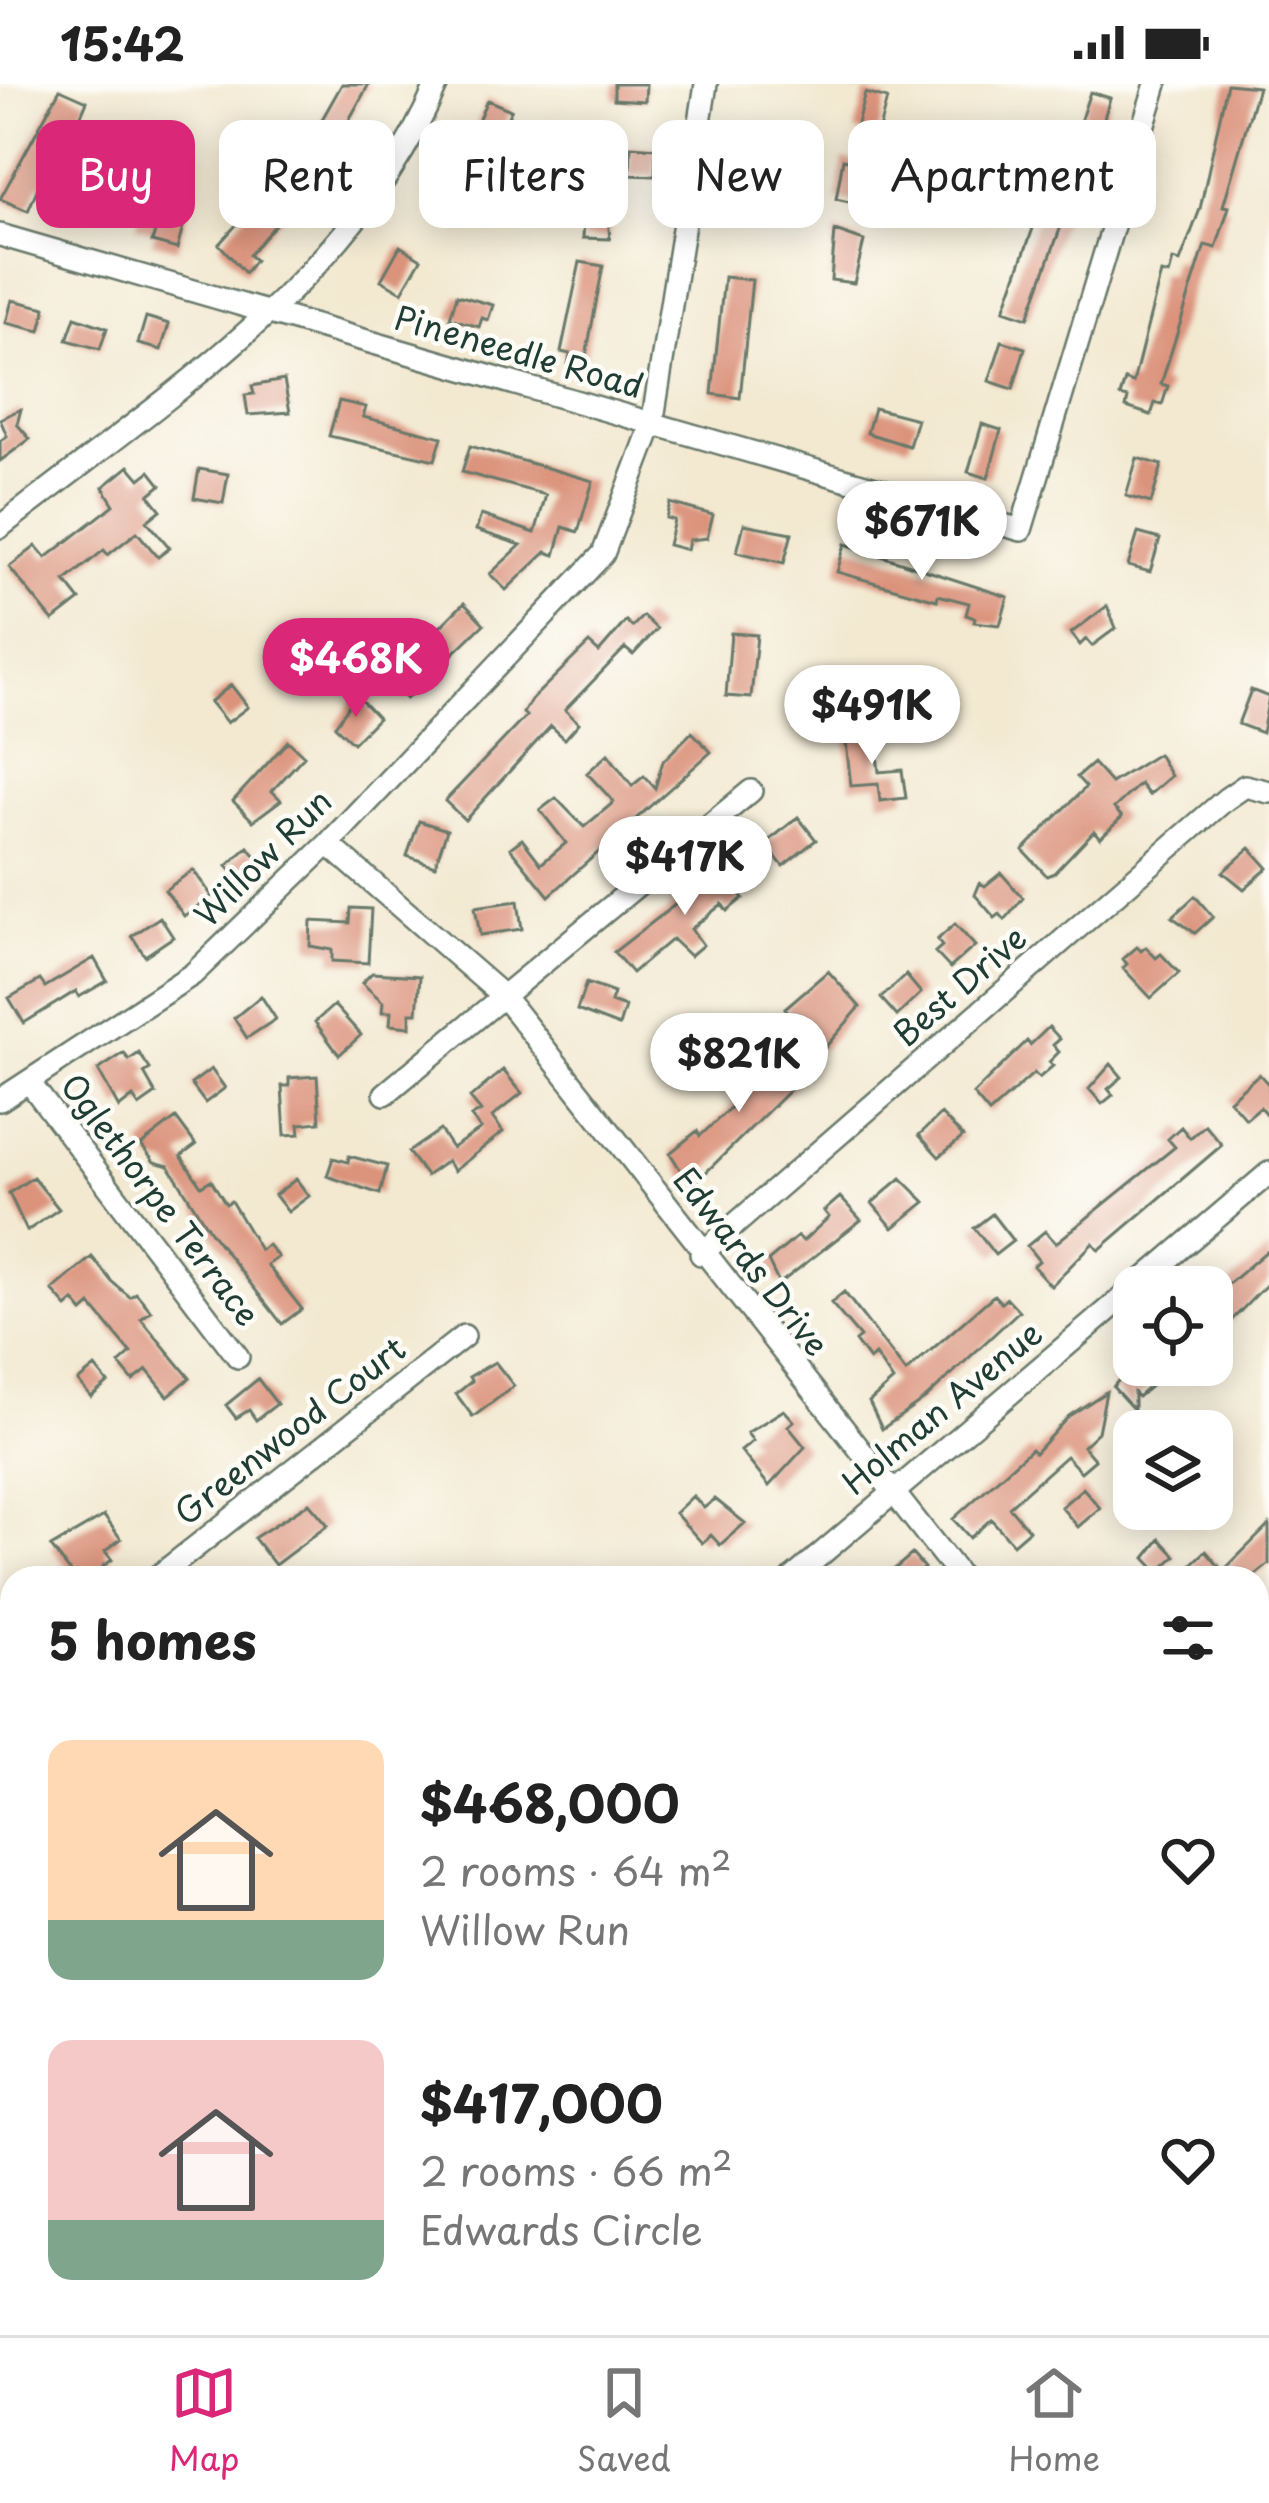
<!DOCTYPE html>
<html lang="en">
<head>
<meta charset="utf-8">
<style>
  :root { --surface:#fff; --page:#f2f2f2; --text:#222; --muted:#767676; --line:#e0e0e0; --accent:#db2777 }
  body { margin:0; font-family:"Playpen Sans",sans-serif; background:var(--page); color:var(--text); height:100vh; display:flex; flex-direction:column; font-size:45px; white-space:nowrap }
  * { box-sizing:border-box; margin:0 }
  p { font-size:39px; color:var(--muted) }
  .icon { flex:none; width:66px; height:66px; fill:none; stroke:currentColor; stroke-width:2; stroke-linecap:round; stroke-linejoin:round }
  .map { position:relative; flex:1; overflow:hidden }
  .sheet { position:absolute; left:0px; top:1482px; width:1269px; height:771px; display:flex; flex-direction:column; background:var(--surface); border-radius:36px 36px 0 0; box-shadow:0 6px 30px #0003 }
  .sheet>* { flex:none }
  .top-card { position:absolute; left:36px; top:36px; width:1197px; height:108px; display:flex; gap:24px }
  .fabs { position:absolute; left:1113px; top:1182px; display:grid; gap:24px }
  .fabs a { display:grid; place-items:center; width:120px; height:120px; border-radius:24px; background:var(--surface); box-shadow:0 6px 30px #0003; font-size:60px }
  .price { position:absolute; translate:-50% -102px; padding:0 27px; border-radius:42px; background:#fff; color:#222; font-size:39px; line-height:78px; filter:drop-shadow(0 3px 6px #0008) }
  .price::after { content:''; position:absolute; left:50%; top:72px; width:36px; height:27px; margin-left:-18px; background:inherit; clip-path:polygon(0 0,100% 0,50% 100%) }
  .price.selected { background:var(--accent); color:#fff }
  ul { padding:0; list-style:none }
  li { display:flex; align-items:center; gap:36px; height:300px; padding:0 48px }
  li span { display:grid; place-items:center; flex:none; width:336px; height:240px; border-radius:24px; color:#555 }
  li>.icon { margin-inline-start:auto }
  span .icon { width:144px; height:144px; fill:#fffc; stroke-width:1 }
  li b { font-size:51px }
  h2 { display:flex; justify-content:space-between; align-items:center; height:144px; padding:0 48px; font-size:51px }
  .pill { padding:0 42px; border-radius:24px; background:var(--surface); box-shadow:0 6px 30px #0003; font-size:42px; line-height:108px }
  .pill.selected { background:var(--accent); color:#fff }
  .status { display:flex; justify-content:space-between; align-items:center; height:84px; padding:0 60px; background:var(--surface); direction:ltr }
  .status svg { height:33px; fill:currentColor }
  .menu { display:flex; justify-content:space-around; align-items:center; height:168px; border-top:3px solid var(--line); background:var(--surface); font-size:33px; color:var(--muted) }
  .menu a { display:grid; justify-items:center; gap:6px }
  .menu .selected { color:var(--accent) }
  .map>svg:first-child { display:block }
  .built { fill:#edd7bb }
  .building { fill:#db937c }
  .lines { fill:none; stroke-linecap:round; stroke-linejoin:round }
  .service-casing { stroke:#69796b; stroke-width:15 }
  .minor-casing { stroke:#69796b; stroke-width:26 }
  .tertiary-casing { stroke:#69796b; stroke-width:32 }
  .secondary-casing { stroke:#69796b; stroke-width:34 }
  .service { stroke:#fff; stroke-width:10 }
  .minor { stroke:#fff; stroke-width:21 }
  .tertiary { stroke:#fff; stroke-width:27 }
  .secondary { stroke:#fff; stroke-width:30 }
  .labels { text-anchor:middle; stroke-width:9; stroke-linejoin:round; paint-order:stroke }
  .street-label { font-size:33px; fill:#1f3d34; stroke:#fdfcf7 }
</style>
</head>
<body>
<div class="status"><b>15:42</b><svg viewBox="0 0 49 12"><path d="M0 12V9h3v3zM5 12V6h3v6zM10 12V3h3v9zM15 12V0h3v12zM26 1h20v11H26zM47 4h2v5h-2z"/></svg></div>
<div class="map">
<svg width="1269" height="2251" viewBox="0 0 1269 2251">
  <rect width="100%" height="100%" fill="#fdfcf7"/>
  <filter id="ink" filterUnits="userSpaceOnUse"><feTurbulence type="fractalNoise" baseFrequency=".00833" numOctaves="2"/><feDisplacementMap in="SourceGraphic" scale="24" xChannelSelector="R" yChannelSelector="G"/><feConvolveMatrix kernelMatrix="1 2 1 2 8 2 1 2 1" color-interpolation-filters="sRGB"/></filter>
  <filter id="wash" filterUnits="userSpaceOnUse"><feTurbulence type="fractalNoise" baseFrequency=".004" numOctaves="4" result="noise"/><feDisplacementMap in="SourceGraphic" scale="48" xChannelSelector="R" yChannelSelector="G"/><feGaussianBlur stdDeviation="2.7" result="paint"/><feColorMatrix in="noise" values="0 0 0 0 0 0 0 0 0 0 0 0 0 0 0 0 0 1.4 0 .05"/><feComposite in="paint" operator="in"/></filter>
  <g filter="url(#wash)">
    <rect width="100%" height="100%" fill="#f3e9d1"/>
    <path class="built" d="M12,1995V2225L0,2234V2005Z"/>
    <g id="blocks">
      <path class="building" d="M342,0H369L318,92L249,171L255,176L245,189L219,160L275,98L269,93L282,78L286,81L306,49L312,53Z
        M614,0H646L645,17L614,15Z
        M1227,0L1258,3L1223,122L1229,123L1216,164L1205,161L1161,300L1168,302L1162,321L1155,319L1151,331L1126,323L1128,314L1120,312L1125,296L1133,299L1161,189L1169,191L1173,176L1180,178L1200,125Z
        M60,5L87,17L59,82L65,85L55,108L39,101L28,127L0,115Z
        M1090,8L1110,14L1081,112L1073,109L1028,234L1004,226L1037,133L1045,135L1055,104L1039,96L1043,82L1022,70L1030,43L1074,56Z
        M865,9L887,15L877,53L855,47Z
        M487,16L511,26L497,57L474,46Z
        M631,62L656,64L655,92L630,91Z
        M460,72L479,84L462,111L443,99Z
        M843,75L866,80L858,120L836,115Z
        M108,94L132,104L124,124L100,114Z
        M165,103L192,111L177,165L152,158L155,148L136,143L142,122L158,126Z
        M585,114L606,115L610,155L583,154Z
        M835,147L864,157L854,199L831,196Z
        M400,162L421,175L402,208L381,196Z
        M580,178L603,182L584,283L568,280L570,270L561,268Z
        M724,193L752,196L740,314L712,310Z
        M457,211L493,221L488,236L482,234L479,243L450,234Z
        M12,216L46,224L40,247L6,239Z
        M75,233L107,244L100,265L67,256Z
        M146,233L169,240L161,266L138,260Z
        M1002,257L1025,264L1013,305L989,297Z
        M284,296L290,328L248,331L245,311L254,310L252,302Z
        M339,317L366,323L363,333L442,353L435,376L329,352Z
        M874,324L917,335L909,362L867,349Z
        M21,325L17,340L30,355L0,377V357L7,352L0,335Z
        M982,340L1001,346L988,394L968,388Z
        M470,362L593,397L578,448L563,443L555,471L546,468L506,506L490,490L521,461L476,446L481,431L535,449L546,411L462,388Z
        M1137,374L1162,381L1151,419L1126,412Z
        M129,382L140,395L150,387L161,401L149,411L161,426L147,437L170,464L158,473L137,448L108,471L104,466L65,497L80,516L53,537L9,483L36,462L46,474L114,421L103,403Z
        M199,385L228,390L223,419L194,414Z
        M670,419L713,431L707,454L689,456L687,466L668,461L674,436L666,434Z
        M744,440L792,449L784,479L737,468Z
        M1138,449L1160,455L1150,488L1128,482Z
        M845,460L1008,513L1000,541L974,538L975,534L966,531L969,519L938,511L937,516L837,488Z
        M464,519L484,540L406,615L384,591L405,570L395,562L415,543L427,556Z
        M1107,522L1116,544L1092,562L1086,555L1080,561L1071,549Z
        M643,532L657,545L633,571L625,564L565,626L579,639L565,655L551,642L465,736L445,717L526,632L523,629L531,616L589,559L599,568L626,537L632,543Z
        M731,549L757,551L751,614L726,612Z
        M231,601L248,623L227,639L210,618Z
        M1251,606L1269,613L1262,649L1238,640Z
        M356,611L378,634L353,659L335,642Z
        M874,646L879,688L902,686L906,714L880,717L878,700L851,702L845,649Z
        M692,648L711,668L549,812L510,764L522,755L541,780L566,759L540,726L556,714L584,743L614,718L587,689L608,670L632,702L644,692L655,704L663,677Z
        M288,657L304,672L272,707L281,716L253,737L233,717Z
        M1158,670L1171,692L1149,711L1140,700L1114,724L1122,733L1100,754L1094,747L1054,789L1047,792L1023,766L1086,703L1077,693L1093,679L1111,699Z
        M798,733L816,756L783,782L765,760Z
        M419,737L447,746L435,782L407,772Z
        M248,763L263,780L243,799L227,782Z
        M1250,764L1268,784L1244,805L1223,788Z
        M734,775L750,796L737,806L743,814L727,827L722,820L691,845L703,861L690,872L672,855L632,889L614,868Z
        M193,786L212,812L184,832L165,806Z
        M1001,789L1023,814L1005,836L1000,830L995,834L975,811L980,799L985,802Z
        M1195,812L1213,833L1195,849L1172,833Z
        M518,817L522,845L480,851L475,823Z
        M351,824L371,825L368,879L332,877V866L310,862L311,837L350,839Z
        M160,833L173,853L145,872L132,852Z
        M955,840L975,862L950,884L935,868L942,862L937,856Z
        M1137,863L1141,867L1146,863L1156,874L1161,870L1179,889L1151,914L1123,884L1127,880L1123,875Z
        M94,874L107,897L79,913L76,907L24,939L9,914L40,896L45,903Z
        M828,887L860,923L822,967L785,924Z
        M372,889L420,892L417,929H410V943L390,941L391,928H382L383,918L362,899Z
        M906,891L921,909L897,932L881,914Z
        M586,899L614,909L611,918L625,923L619,942L577,926Z
        M261,912L276,935L247,954L234,934Z
        M334,921L361,951L339,971L315,938Z
        M1049,943L1060,955L1053,961L1059,968L1049,978L1053,982L1039,994L1034,989L989,1029L973,1010L1027,957L1030,961Z
        M800,966L812,984L691,1103L670,1069L697,1047L700,1052L743,1012L725,992L742,978L754,992L771,977L779,986Z
        M124,969L129,976L139,969L150,985L144,989L156,1010L139,1022L133,1013L119,1024L98,986Z
        M1111,980L1122,993L1108,1005L1113,1011L1102,1020L1089,1005Z
        M211,985L225,1004L205,1019L191,1000Z
        M503,986L522,1009L492,1033L503,1048L454,1087L447,1077L426,1092L408,1068L440,1046L452,1064L481,1045L471,1033L481,1027L470,1014Z
        M1259,990L1269,1001V1034L1260,1023L1246,1035L1229,1016Z
        M317,992L320,1038L299,1040L300,1050L285,1051L282,1002H289V994Z
        M941,1030L963,1053L939,1073L919,1051Z
        M176,1034L196,1061L181,1072L201,1102L211,1096L226,1120L231,1117L260,1166L268,1161L278,1173L267,1181L302,1225L282,1240L211,1149L169,1082L154,1078L141,1061Z
        M1205,1041L1222,1061L1099,1166L1093,1159L1051,1202L1033,1182L1039,1177L1027,1162L1045,1147L1056,1159L1175,1063L1168,1055L1181,1043L1190,1054Z
        M349,1072L387,1082L380,1110L327,1092L333,1074L348,1078Z
        M33,1093L59,1125L27,1147L9,1109Z
        M901,1094L925,1118L893,1144L872,1119Z
        M296,1095L309,1112L288,1128L275,1111Z
        M840,1113L861,1136L779,1200L768,1177L798,1152L803,1157L829,1133L824,1127Z
        M992,1130L1013,1157L995,1171L974,1144Z
        M1269,1165V1198L1229,1239L1212,1214Z
        M92,1173L112,1198L130,1213L136,1209L151,1227L141,1235L190,1294L168,1312L147,1286L133,1297L119,1280L131,1269L91,1221L83,1228L74,1217L67,1223L52,1206Z
        M844,1208L906,1288L994,1211L1001,1219L1007,1214L1019,1227L926,1314L882,1345L869,1318L893,1297L875,1271L869,1276L855,1257L860,1253L831,1219Z
        M495,1278L514,1302L473,1333L456,1310L472,1297L469,1293Z
        M1131,1281H1158L1147,1291L1154,1299L1138,1313L1134,1309V1326L1113,1303Z
        M95,1283L108,1299L91,1313L78,1297Z
        M258,1295L277,1320L256,1336L249,1326L236,1334L226,1321Z
        M1106,1308L1098,1348L1083,1362L1095,1376L1081,1388L1066,1372L1009,1423L1029,1446L1013,1460L991,1435L970,1454L953,1435L1031,1365L1035,1369L1069,1332Z
        M784,1326L794,1337L788,1342L805,1363L769,1402L741,1367L753,1357L747,1349Z
        M1083,1404L1100,1424L1078,1443L1061,1423Z
        M693,1412L704,1424L715,1415L745,1439L720,1461L711,1451L702,1459L675,1429Z
        M309,1419L328,1441L275,1481L254,1454Z
        M104,1432L121,1455L105,1467L112,1476L103,1482L112,1494H75L51,1463Z
        M1269,1441V1480L1252,1494H1204L1192,1480L1206,1467L1223,1487Z
        M1160,1455L1176,1472L1158,1488L1145,1474Z
        M912,1470L924,1484L912,1494H884Z"/>
    </g>
  </g>
  <g filter="url(#ink)">
    <use href="#blocks" fill-opacity="0" stroke="#69796b" stroke-width="3"/>
    <g class="lines">
      <g class="service-casing">
        <path id="service" d="M0,1599L12,1591
          M0,1642L12,1632
          M0,1797H12
          M0,1915L12,1911
          M0,2038L12,2028
          M0,2088L12,2078
          M0,2197L12,2188
          M719,2241L727,2251
          M846,2241L854,2251"/>
      </g>
      <g class="minor-casing">
        <path id="minor" d="M0,151L1021,446L1156,0
          M0,443C160,317 355,195 437,0
          M328,760L504,913L961,1494
          M29,998L238,1273
          M385,1010L751,707
          M0,1016L193,890L328,760L603,470L652,341L706,0
          M701,1170L1226,715L1245,702L1269,708
          M1135,1203L1269,1089
          M156,1494L464,1252
          M793,1494L1134,1204
          M1257,1845L1269,1860
          M1257,2154L1269,2144
          M1021,2241L1029,2251
          M296,2251L306,2241
          M1143,2251L1155,2241"/>
      </g>
      <g class="tertiary-casing">
        <path id="tertiary" d="M1257,1606L1269,1596
          M495,2251L505,2241"/>
      </g>
      <g class="secondary-casing">
        <path id="secondary" d="M0,1546L12,1562
          M528,2241L536,2251"/>
      </g>
      <use href="#service" class="service"/>
      <use href="#minor" class="minor"/>
      <use href="#tertiary" class="tertiary"/>
      <use href="#secondary" class="secondary"/>
    </g>
  </g>
  <g class="labels">
    <g class="street-label">
      <text transform="translate(519 268) rotate(16)" y="12">Pineneedle Road</text>
      <text transform="translate(263 774) rotate(-45)" y="12">Willow Run</text>
      <text transform="translate(960 902) rotate(-41)" y="12">Best Drive</text>
      <text transform="translate(160 1116) rotate(53)" y="12">Oglethorpe Terrace</text>
      <text transform="translate(751 1178) rotate(52)" y="12">Edwards Drive</text>
      <text transform="translate(942 1324) rotate(-40)" y="12">Holman Avenue</text>
      <text transform="translate(290 1347) rotate(-38)" y="12">Greenwood Court</text>
    </g>
  </g>
</svg>
<div class="fabs">
<a><svg class="icon" aria-label="locate" viewBox="0 0 24 24"><circle cx="12" cy="12" r="6"/><path d="M12 2v4M12 18v4M2 12h4M18 12h4"/></svg></a>
<a><svg class="icon" aria-label="layers" viewBox="0 0 24 24"><path d="M12 4l9 5-9 5-9-5zM3 14l9 5 9-5"/></svg></a>
</div>
<b class="price" style="left:922px;top:499px">$671K</b>
<b class="price selected" style="left:356px;top:636px">$468K</b>
<b class="price" style="left:872px;top:683px">$491K</b>
<b class="price" style="left:685px;top:834px">$417K</b>
<b class="price" style="left:739px;top:1031px">$821K</b>
<div class="top-card">
<a class="pill selected">Buy</a>
<a class="pill">Rent</a>
<a class="pill">Filters</a>
<a class="pill">New</a>
<a class="pill">Apartment</a>
</div>
<section class="sheet">
<h2>5 homes<svg class="icon" aria-label="filters" viewBox="0 0 24 24"><path d="M4 7h16M4 17h16"/><circle cx="9" cy="7" r="2"/><circle cx="15" cy="17" r="2"/></svg></h2>
<ul>
<li><span style="background:linear-gradient(#ffd9b3 75%,#7fa58c 0)"><svg class="icon" aria-label="home" viewBox="0 0 24 24"><path d="M3 11l9-7 9 7M6 9v11h12V9"/></svg></span><div><b>$468,000</b><p>2 rooms · 64 m²</p><p>Willow Run</p></div><svg class="icon" aria-label="heart" viewBox="0 0 24 24"><path d="M12 20l-8-8c-3-5 5-10 8-4 3-6 11-1 8 4z"/></svg></li>
<li><span style="background:linear-gradient(#f6c9c9 75%,#7fa58c 0)"><svg class="icon" aria-label="home" viewBox="0 0 24 24"><path d="M3 11l9-7 9 7M6 9v11h12V9"/></svg></span><div><b>$417,000</b><p>2 rooms · 66 m²</p><p>Edwards Circle</p></div><svg class="icon" aria-label="heart" viewBox="0 0 24 24"><path d="M12 20l-8-8c-3-5 5-10 8-4 3-6 11-1 8 4z"/></svg></li>
</ul>
</section>
</div>
<nav class="menu">
<a class="selected"><svg class="icon" aria-label="map" viewBox="0 0 24 24"><path d="M3 6l6-2 6 2 6-2v14l-6 2-6-2-6 2zM9 4v14M15 6v14"/></svg>Map</a>
<a><svg class="icon" aria-label="saved" viewBox="0 0 24 24"><path d="M7 4h10v16l-5-4-5 4z"/></svg>Saved</a>
<a><svg class="icon" aria-label="home" viewBox="0 0 24 24"><path d="M3 11l9-7 9 7M6 9v11h12V9"/></svg>Home</a>
</nav>
</body>
</html>
